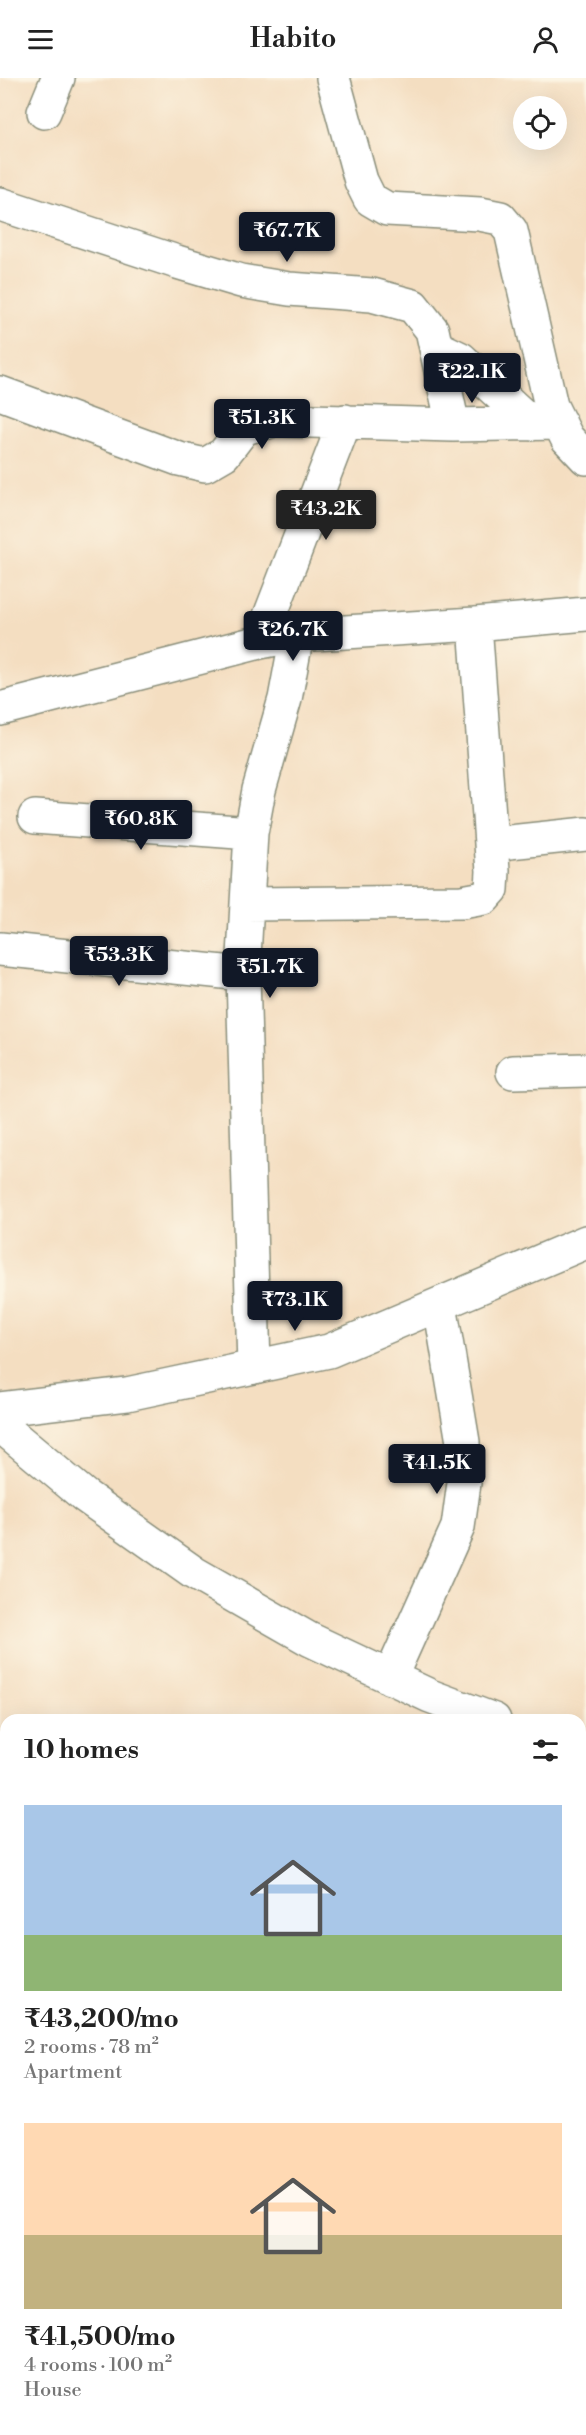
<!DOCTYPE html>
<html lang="en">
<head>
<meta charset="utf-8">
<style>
  :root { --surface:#fff; --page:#f2f2f2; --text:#222; --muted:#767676; --accent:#111827 }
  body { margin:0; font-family:"Libre Bodoni",serif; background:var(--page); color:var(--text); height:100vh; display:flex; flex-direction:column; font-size:22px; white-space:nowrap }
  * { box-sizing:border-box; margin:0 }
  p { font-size:20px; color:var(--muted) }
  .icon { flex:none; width:33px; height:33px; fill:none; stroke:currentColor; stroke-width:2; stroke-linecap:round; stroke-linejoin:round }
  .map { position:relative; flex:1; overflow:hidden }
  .drawer { position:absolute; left:0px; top:1636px; width:586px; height:722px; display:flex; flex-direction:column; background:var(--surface); border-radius:18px 18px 0 0; box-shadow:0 6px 24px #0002 }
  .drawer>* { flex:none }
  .fabs { position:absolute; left:513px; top:18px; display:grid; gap:12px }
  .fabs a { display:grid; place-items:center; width:54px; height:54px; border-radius:50%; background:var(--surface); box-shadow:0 6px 24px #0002; font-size:30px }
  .price { position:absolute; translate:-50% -51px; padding:0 14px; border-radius:6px; background:var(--accent); color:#fff; font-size:20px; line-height:39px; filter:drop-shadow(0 2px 3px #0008) }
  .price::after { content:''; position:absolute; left:50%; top:36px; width:18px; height:14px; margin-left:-9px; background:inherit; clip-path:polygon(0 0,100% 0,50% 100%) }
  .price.current { background:#222; color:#fff }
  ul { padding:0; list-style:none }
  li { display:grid; align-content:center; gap:12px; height:318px; padding:0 24px }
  li span { display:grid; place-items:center; height:186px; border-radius:0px; color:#555 }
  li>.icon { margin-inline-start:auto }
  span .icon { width:108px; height:108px; fill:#fffc; stroke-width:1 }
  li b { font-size:26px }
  h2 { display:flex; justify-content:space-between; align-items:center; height:72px; padding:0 24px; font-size:26px }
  header { display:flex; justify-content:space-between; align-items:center; height:78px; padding:0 24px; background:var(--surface); font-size:27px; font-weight:600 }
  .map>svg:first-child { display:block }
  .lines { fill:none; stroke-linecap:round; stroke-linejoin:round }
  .minor-casing { stroke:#8a8e7a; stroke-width:36 }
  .tertiary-casing { stroke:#8a8e7a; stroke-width:36 }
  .minor { stroke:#fff; stroke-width:33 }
  .tertiary { stroke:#fff; stroke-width:33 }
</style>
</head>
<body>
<header><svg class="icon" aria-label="menu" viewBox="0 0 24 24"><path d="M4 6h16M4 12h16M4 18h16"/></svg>Habito<svg class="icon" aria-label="person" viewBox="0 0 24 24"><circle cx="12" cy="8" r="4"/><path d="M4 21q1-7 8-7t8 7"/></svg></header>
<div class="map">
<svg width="586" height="2357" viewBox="0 0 586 2357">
  <rect width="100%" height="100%" fill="#fcf5e5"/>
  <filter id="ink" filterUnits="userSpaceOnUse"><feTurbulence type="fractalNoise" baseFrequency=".0167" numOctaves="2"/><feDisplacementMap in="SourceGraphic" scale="12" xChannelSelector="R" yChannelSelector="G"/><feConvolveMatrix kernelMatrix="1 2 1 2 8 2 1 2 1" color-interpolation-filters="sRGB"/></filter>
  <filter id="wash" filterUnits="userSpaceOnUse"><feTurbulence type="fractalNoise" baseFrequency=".008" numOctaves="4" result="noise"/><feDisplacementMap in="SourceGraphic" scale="24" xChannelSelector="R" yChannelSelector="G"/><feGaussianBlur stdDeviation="1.35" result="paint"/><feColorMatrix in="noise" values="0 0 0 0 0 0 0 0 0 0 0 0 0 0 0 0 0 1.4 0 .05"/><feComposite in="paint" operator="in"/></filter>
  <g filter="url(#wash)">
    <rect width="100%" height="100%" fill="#f4dec1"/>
  </g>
  <g filter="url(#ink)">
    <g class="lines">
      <g class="minor-casing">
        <path id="minor" d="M333,0L361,103L370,121L387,131L480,136L500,140L511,153L551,328L567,360L586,380
          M44,34L58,0
          M0,126L177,184L241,203L289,211L372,217L413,228L432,252L453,347
          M436,269L461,281L532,346
          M0,315L179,381L205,387L224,376L244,350L275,342L453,347L560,345
          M260,564L345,343
          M0,631L260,564L297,557L475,546L586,536
          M35,739L251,755
          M491,766L586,756
          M247,826L462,824L484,820L492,811L493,793L475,546
          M0,871L243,896
          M513,994L586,992
          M254,1289L243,896L251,755L259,712L285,621L297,557
          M0,1347L85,1418L194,1495L309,1561L430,1618L494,1642
          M390,1600L458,1449L464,1405L463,1364L440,1227
          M580,1673L586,1674
          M0,1678H6
          M580,1751L586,1721
          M0,1771H6
          M0,1858L6,1857
          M580,1883L586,1989
          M580,2035H586
          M0,2083L6,2082
          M580,2123L586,2124
          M580,2282L586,2283
          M0,2305L6,2306
          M154,2352V2357"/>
      </g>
      <g class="tertiary-casing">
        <path id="tertiary" d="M0,1331L127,1316L329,1273L586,1164"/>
      </g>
      <use href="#minor" class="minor"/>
      <use href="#tertiary" class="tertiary"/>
    </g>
  </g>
</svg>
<div class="fabs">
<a><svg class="icon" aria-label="locate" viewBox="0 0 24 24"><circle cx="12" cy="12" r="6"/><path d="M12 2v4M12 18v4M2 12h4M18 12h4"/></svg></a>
</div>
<b class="price" style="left:287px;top:185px">₹67.7K</b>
<b class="price" style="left:472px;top:326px">₹22.1K</b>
<b class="price" style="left:262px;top:372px">₹51.3K</b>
<b class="price current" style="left:326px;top:463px">₹43.2K</b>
<b class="price" style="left:293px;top:584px">₹26.7K</b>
<b class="price" style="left:141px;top:773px">₹60.8K</b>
<b class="price" style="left:119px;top:909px">₹53.3K</b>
<b class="price" style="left:270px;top:921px">₹51.7K</b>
<b class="price" style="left:295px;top:1254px">₹73.1K</b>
<b class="price" style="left:437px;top:1417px">₹41.5K</b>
<section class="drawer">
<h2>10 homes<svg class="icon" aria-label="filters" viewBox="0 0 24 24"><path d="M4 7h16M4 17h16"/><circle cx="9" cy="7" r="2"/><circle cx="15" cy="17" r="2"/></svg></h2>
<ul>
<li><span style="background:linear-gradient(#a9c7e8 70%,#8fb573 0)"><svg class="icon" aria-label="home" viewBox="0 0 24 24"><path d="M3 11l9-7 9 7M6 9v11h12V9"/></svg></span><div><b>₹43,200/mo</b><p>2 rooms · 78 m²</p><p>Apartment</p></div></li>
<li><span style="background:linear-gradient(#ffd9b3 60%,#c2b280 0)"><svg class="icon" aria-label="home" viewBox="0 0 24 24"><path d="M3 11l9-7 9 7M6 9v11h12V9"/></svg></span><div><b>₹41,500/mo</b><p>4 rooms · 100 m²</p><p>House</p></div></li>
</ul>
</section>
</div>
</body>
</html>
